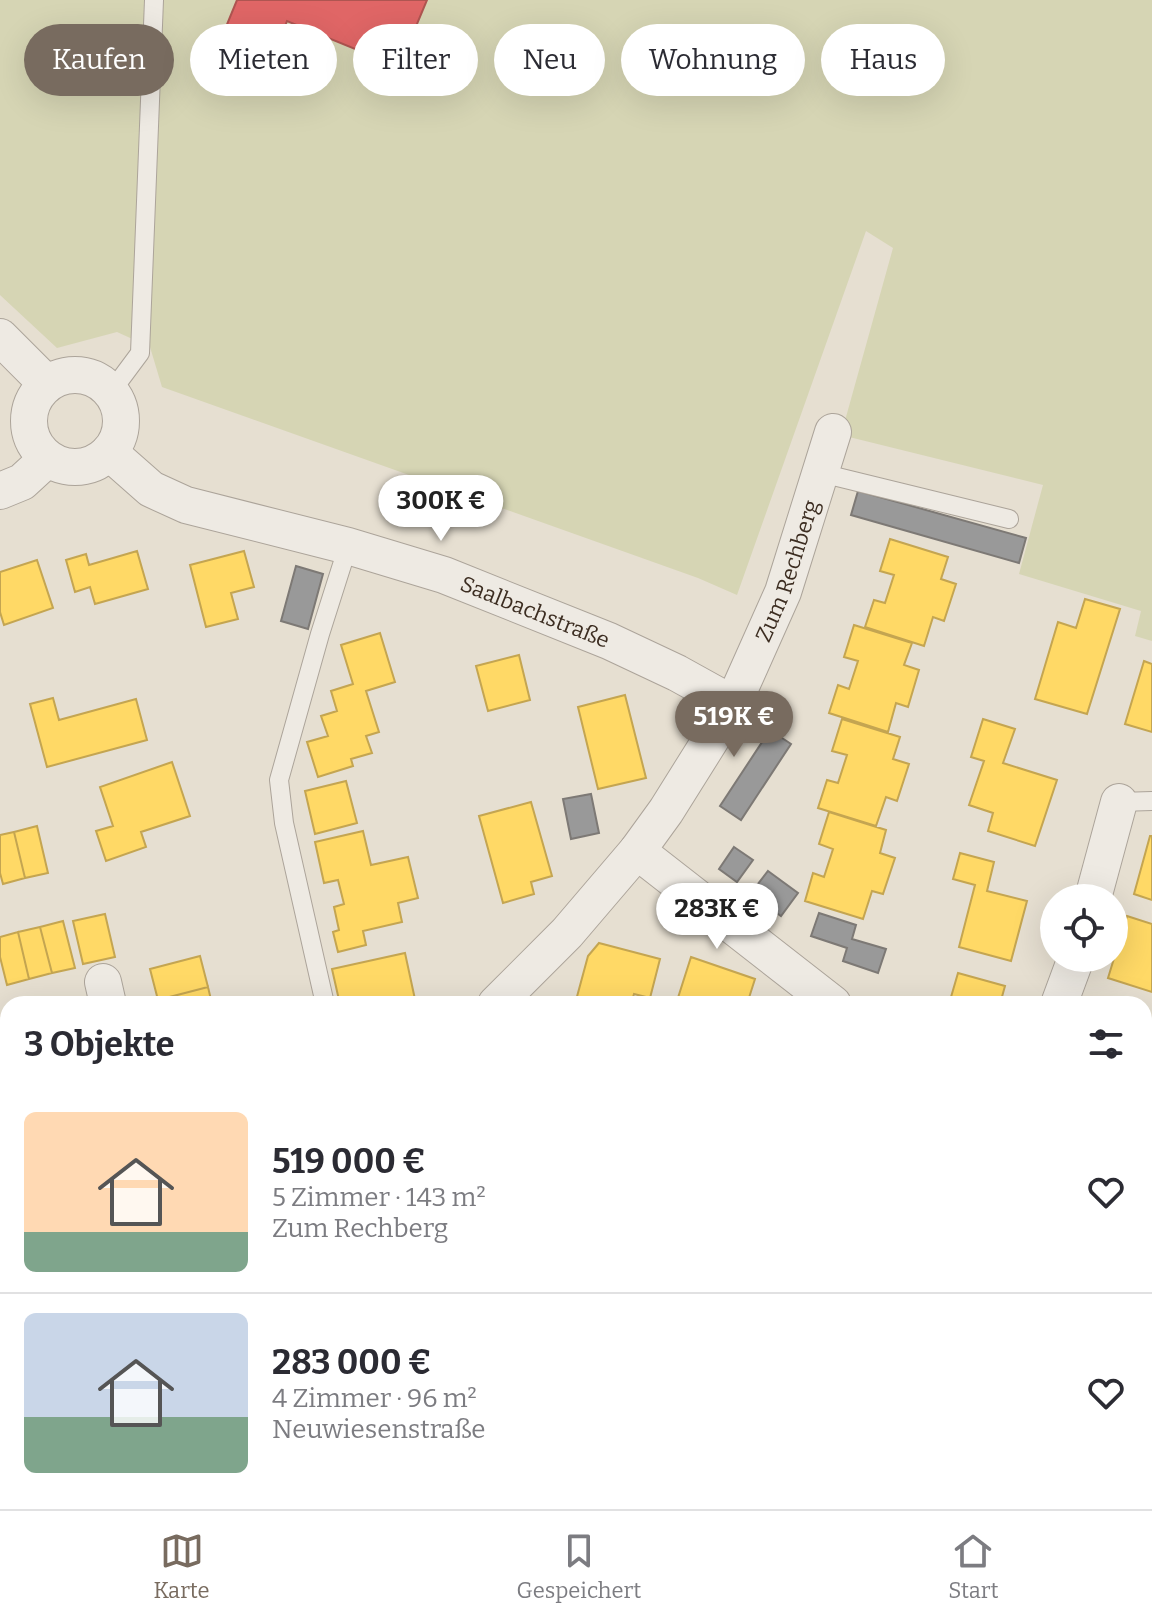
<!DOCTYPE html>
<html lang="de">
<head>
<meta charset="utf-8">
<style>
  :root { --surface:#fff; --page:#f2f2f3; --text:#2b2b33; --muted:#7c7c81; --line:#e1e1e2; --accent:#786b5f }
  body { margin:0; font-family:Bitter,serif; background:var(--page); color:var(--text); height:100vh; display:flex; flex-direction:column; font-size:30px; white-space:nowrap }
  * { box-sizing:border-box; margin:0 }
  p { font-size:26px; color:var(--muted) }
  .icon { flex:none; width:44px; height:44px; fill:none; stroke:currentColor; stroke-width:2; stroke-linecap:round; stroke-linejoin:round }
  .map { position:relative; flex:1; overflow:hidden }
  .sheet { position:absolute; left:0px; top:996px; width:1152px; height:514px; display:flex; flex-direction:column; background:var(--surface); border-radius:24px 24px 0 0; box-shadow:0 8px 32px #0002 }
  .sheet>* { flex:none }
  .hud { position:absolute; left:24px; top:24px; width:1104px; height:72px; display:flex; gap:16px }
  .buttons { position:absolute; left:1040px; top:884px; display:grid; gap:16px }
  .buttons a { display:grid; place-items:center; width:88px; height:88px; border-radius:50%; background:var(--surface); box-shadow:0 8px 32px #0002; font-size:40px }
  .price { position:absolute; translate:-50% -68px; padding:0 18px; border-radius:28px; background:#fff; color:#222; font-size:26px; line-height:52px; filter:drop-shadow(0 2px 4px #0008) }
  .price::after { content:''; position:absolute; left:50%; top:48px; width:24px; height:18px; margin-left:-12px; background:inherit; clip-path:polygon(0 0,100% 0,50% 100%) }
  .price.current { background:var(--accent); color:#fff }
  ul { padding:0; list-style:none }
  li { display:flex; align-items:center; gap:24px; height:200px; padding:0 24px }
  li+li { border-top:2px solid var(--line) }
  li span { display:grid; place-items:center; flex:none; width:224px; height:160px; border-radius:12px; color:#555 }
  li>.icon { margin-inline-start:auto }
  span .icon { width:96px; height:96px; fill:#fffc; stroke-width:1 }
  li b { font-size:34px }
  h2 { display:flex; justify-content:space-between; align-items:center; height:96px; padding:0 24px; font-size:34px }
  .tag { padding:0 28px; border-radius:36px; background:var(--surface); box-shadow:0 8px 32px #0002; font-size:28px; line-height:72px }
  .tag.current { background:var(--accent); color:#fff }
  .dock { display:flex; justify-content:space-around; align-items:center; height:112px; border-top:2px solid var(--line); background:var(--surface); font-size:22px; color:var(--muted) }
  .dock a { display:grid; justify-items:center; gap:4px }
  .dock .current { color:var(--accent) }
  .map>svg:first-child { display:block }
  .green { fill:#d6d5b4 }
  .homes { fill:#ffd966; stroke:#c4a551; stroke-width:2 }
  .shops { fill:#e06666; stroke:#af5551; stroke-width:2 }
  .industry { fill:#999; stroke:#7d7975; stroke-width:2 }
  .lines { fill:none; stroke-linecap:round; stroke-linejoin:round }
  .lane-casing { stroke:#aca49a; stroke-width:20 }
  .street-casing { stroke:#aca49a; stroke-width:38 }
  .lane { stroke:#eeeae3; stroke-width:18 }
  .street { stroke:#eeeae3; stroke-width:36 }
  .labels { text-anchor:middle; stroke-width:8; stroke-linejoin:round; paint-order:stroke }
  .street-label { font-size:22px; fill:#3c2d21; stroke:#f6ecd9 }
</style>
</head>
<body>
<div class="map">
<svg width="1152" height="1509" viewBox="0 0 1152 1509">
  <rect width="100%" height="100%" fill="#e6dfd1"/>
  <path class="green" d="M0,0H1152V641L1135,636L1141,611L1019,574L1043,485L841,435L893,248L866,231L737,595L698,578L162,387L150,347L117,332L57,348L0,295Z"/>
  <path class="homes" d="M890,539L948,557L941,579L956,584L944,621L933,617L924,646L865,627L874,600L885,603L894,575L880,571Z
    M137,551L148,589L95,604L90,587L75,592L66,560L86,554L89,565Z
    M244,551L254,587L231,593L238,619L206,627L190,565Z
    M37,560L53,608L4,625L0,612V572Z
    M1085,599L1120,609L1087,714L1035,699L1058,622L1076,628Z
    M854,625L912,643L904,665L919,670L908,707L896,703L888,732L829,713L838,685L849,689L858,661L844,657Z
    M380,633L395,682L366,691L379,732L366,736L372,753L351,759L353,766L318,777L307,742L328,736L321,716L337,711L331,691L353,684L341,645Z
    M519,655L530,700L488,711L476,666Z
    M1144,661L1152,664V732L1125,724Z
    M625,695L646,778L598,789L578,707Z
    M53,698L59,720L136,699L147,740L47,767L30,704Z
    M842,719L900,737L893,759L909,764L897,801L886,797L876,826L818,808L827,780L838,783L847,755L832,751Z
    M983,719L1015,729L1003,763L1057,780L1035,846L988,831L993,813L969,805L984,761L971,757Z
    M172,762L190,816L141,832L146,847L106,861L96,831L113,826L100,787Z
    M346,781L357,823L315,834L305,791Z
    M531,802L552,876L531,882L534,894L503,903L479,816Z
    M829,812L886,830L880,853L895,858L883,894L872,891L863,919L805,901L813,873L824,877L833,849L819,844Z
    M37,826L48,873L25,878L14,832Z
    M363,831L371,865L408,857L418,898L398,903L402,922L363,931L366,945L338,952L333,932L339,930L334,907L344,904L338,880L324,883L315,842Z
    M14,832L25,878L3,884L0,873V835Z
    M1150,836H1152V900L1134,894Z
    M960,853L994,862L987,891L1027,901L1011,961L959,947L975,885L953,879Z
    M105,914L115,957L83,964L73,921Z
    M1127,916L1152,924V992L1108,978Z
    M63,921L75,968L52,973L40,927Z
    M40,927L52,973L29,979L18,932Z
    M18,932L29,979L7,985L0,957V937Z
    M599,943L660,959L650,998L634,994L631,1004H575L588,956Z
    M405,953L416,1004L425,1002V1004H353L352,998L339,1000L332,969Z
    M200,956L208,987L158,1000L150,969Z
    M691,957L755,979L747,1004H676Z
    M958,973L1005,986L1000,1004H949Z
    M208,987L212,1004H160L158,1000Z
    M8,1038V1088H6L0,1064V1040Z
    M1144,1047L1152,1050V1082L1144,1079Z
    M1152,1117V1185L1144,1182V1144Z
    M7,1155L8,1177L0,1179V1156Z
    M8,1177V1200L0,1202V1179Z
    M8,1200V1223L0,1225V1202Z
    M8,1223V1246L0,1248V1225Z
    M1144,1258L1152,1260V1335L1144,1332Z
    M1144,1389L1152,1391V1448L1144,1446Z
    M546,1502H615L616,1509H547Z
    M660,1502H716L714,1509H657Z
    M945,1502H1001L999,1509H943Z"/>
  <path class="shops" d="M237,0H427L399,67L287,21L263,82L212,61Z"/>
  <path class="industry" d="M858,491L1026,538L1019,563L851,515Z
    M296,566L323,574L308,629L281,621Z
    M770,730L791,744L741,820L720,806Z
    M591,794L599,833L571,839L563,799Z
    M734,847L753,860L737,882L719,869Z
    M768,871L798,893L781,916L750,894Z
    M819,913L856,925L852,939L886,949L878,973L843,961L847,948L811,936Z"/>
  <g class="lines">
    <g class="lane-casing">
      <path id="lane" d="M111,392L140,353L154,0
        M821,473L1009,519
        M1119,802L1152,801
        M325,1004L284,823L279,780L320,634L348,546"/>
    </g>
    <g class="street-casing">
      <g id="street">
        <path d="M0,337L47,384"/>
        <circle cx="75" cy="421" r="46"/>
        <path id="s1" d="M109,452L151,489L186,505L348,546L444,575L609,641L677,673L733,704"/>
        <path d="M0,491L22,482L47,459"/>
        <path d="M637,851L833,1004"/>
        <path d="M1093,898L1119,802"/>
        <path d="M103,982L108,1004"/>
        <path id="s2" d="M496,1004L567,933L637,851L666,811L733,704L783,592L833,432"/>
        <path d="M1059,1004L1076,958"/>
        <path d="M1144,1229H1152"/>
        <path d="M0,1317L8,1314"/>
        <path d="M142,1502L144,1509"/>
        <path d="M513,1502L515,1509"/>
        <path d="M1035,1509L1037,1502"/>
      </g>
    </g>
    <use href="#lane" class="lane"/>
    <use href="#street" class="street"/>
  </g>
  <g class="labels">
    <g class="street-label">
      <text dy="8" stroke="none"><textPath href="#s2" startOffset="528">Zum Rechberg</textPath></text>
      <text dy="8" stroke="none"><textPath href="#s1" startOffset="460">Saalbachstraße</textPath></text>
    </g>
  </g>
</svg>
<div class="buttons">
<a><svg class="icon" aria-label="locate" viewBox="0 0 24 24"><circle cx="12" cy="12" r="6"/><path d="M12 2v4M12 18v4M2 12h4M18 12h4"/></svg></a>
</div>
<b class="price" style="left:441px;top:543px">300K €</b>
<b class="price current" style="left:734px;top:759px">519K €</b>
<b class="price" style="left:717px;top:951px">283K €</b>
<div class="hud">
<a class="tag current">Kaufen</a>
<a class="tag">Mieten</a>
<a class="tag">Filter</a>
<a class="tag">Neu</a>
<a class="tag">Wohnung</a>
<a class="tag">Haus</a>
</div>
<section class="sheet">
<h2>3 Objekte<svg class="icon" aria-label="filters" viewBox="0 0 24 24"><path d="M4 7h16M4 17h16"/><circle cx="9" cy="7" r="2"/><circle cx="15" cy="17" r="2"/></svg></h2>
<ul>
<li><span style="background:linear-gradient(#ffd9b3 75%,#7fa58c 0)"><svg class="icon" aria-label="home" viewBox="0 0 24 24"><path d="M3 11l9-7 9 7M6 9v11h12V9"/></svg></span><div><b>519 000 €</b><p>5 Zimmer · 143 m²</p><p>Zum Rechberg</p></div><svg class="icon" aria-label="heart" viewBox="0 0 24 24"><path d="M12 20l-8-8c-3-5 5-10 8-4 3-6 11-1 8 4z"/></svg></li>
<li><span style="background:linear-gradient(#c9d6e8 65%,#7fa58c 0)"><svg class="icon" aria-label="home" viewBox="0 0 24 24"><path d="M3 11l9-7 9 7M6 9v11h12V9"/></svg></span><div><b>283 000 €</b><p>4 Zimmer · 96 m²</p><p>Neuwiesenstraße</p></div><svg class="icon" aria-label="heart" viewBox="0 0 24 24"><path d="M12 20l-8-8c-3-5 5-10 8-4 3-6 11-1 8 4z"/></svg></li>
</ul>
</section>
</div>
<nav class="dock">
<a class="current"><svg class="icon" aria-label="map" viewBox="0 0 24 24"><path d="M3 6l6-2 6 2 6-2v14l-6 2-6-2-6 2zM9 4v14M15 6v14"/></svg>Karte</a>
<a><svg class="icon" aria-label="saved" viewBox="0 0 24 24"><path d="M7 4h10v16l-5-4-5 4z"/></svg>Gespeichert</a>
<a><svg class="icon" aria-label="home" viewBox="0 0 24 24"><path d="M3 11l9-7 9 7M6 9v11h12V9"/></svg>Start</a>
</nav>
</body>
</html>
